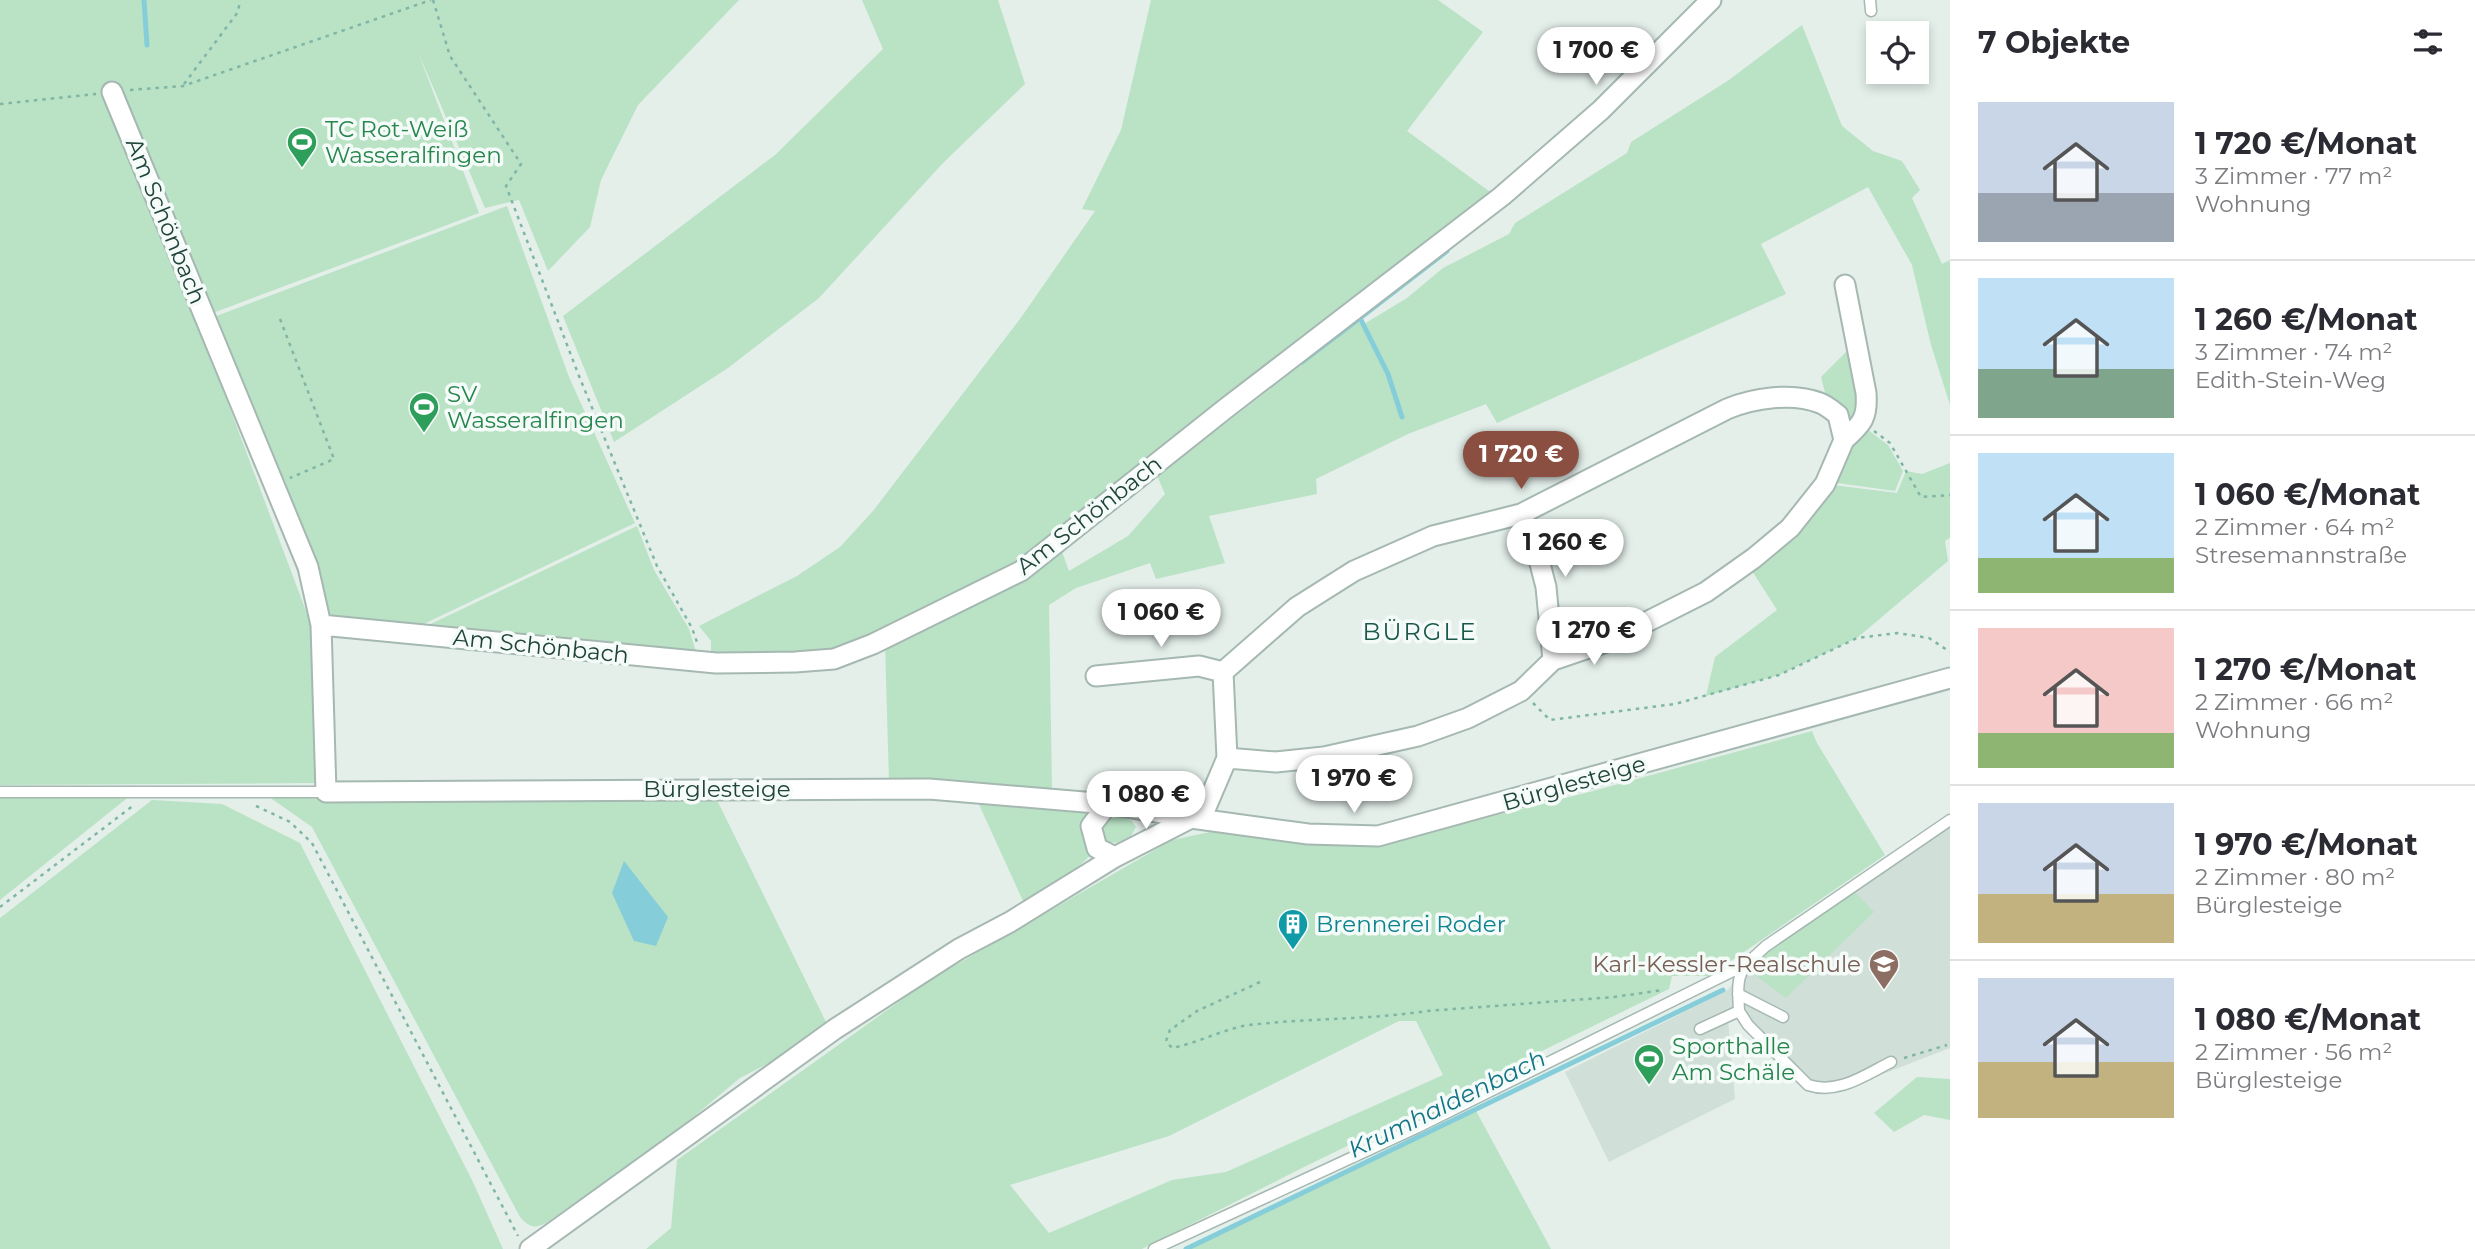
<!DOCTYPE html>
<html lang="de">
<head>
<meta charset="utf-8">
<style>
  :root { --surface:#fff; --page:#f7f7f7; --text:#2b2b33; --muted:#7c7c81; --line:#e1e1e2; --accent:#8a4f41 }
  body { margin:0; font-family:Montserrat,sans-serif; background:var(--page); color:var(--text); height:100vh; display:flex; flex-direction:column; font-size:26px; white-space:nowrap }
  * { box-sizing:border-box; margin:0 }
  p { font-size:23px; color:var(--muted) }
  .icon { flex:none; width:38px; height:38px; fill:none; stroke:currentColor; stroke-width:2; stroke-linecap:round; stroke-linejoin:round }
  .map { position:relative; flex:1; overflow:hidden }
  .drawer { display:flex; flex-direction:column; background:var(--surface); width:525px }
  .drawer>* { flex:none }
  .fabs { position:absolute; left:1866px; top:21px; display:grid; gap:14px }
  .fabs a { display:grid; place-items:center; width:63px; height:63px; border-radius:0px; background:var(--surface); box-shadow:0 4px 10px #0003; font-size:35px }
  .price { position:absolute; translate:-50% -60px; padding:0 16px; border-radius:24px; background:#fff; color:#222; font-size:23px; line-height:46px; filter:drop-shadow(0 2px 4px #0008) }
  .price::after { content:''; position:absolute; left:50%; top:42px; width:21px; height:16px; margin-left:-10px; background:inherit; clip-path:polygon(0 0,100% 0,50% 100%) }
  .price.selected { background:var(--accent); color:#fff }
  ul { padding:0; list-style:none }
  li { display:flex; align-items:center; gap:21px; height:175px; padding:0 28px }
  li+li { border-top:2px solid var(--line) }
  li span { display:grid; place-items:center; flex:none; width:196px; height:140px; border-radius:0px; color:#555 }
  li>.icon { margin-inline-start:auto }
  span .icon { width:84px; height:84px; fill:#fffc; stroke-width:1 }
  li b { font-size:30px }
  h2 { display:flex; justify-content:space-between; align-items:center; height:84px; padding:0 28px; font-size:30px }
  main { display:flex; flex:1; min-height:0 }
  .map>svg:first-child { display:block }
  .built { fill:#d1dfd9 }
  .green { fill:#bae2c5; fill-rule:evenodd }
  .water { fill:#86cdda }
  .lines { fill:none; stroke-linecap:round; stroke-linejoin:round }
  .stream { stroke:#86cdda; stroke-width:5 }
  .service-casing { stroke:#a5b8b2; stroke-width:13 }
  .minor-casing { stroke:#a5b8b2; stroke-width:23 }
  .path { stroke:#80b6a5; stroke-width:2.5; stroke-dasharray:3.5 5; stroke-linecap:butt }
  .service { stroke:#fff; stroke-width:10 }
  .minor { stroke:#fff; stroke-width:19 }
  .labels { text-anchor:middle; stroke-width:7; stroke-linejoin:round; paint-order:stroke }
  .leisure-label { font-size:23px; fill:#27864d; stroke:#f5fbf8; text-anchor:start }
  .street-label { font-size:23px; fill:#20433a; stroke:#f5fbf8 }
  .culture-label { font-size:23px; fill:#0d838f; stroke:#f5fbf8; text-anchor:start }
  .education-label { font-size:23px; fill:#785e54; stroke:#f5fbf8; text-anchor:end }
  .neighbourhood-label { font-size:24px; letter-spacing:2px; fill:#1a5849; stroke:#f5fbf8 }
  .water-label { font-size:24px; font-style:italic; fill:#137387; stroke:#f5fbf8 }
</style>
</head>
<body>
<main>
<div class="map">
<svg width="1950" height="1249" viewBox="0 0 1950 1249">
  <rect width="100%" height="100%" fill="#e4efea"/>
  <path class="built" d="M1950,820V1048L1839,1091L1813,1092L1738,1015L1728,1019L1735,1099L1609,1162L1565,1072L1728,990L1743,966L1873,913L1851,888Z"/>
  <path class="green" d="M0,0H739L638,105L601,180L590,227L548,271L519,200L485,208L418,52L479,213L205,316L131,145L315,635L316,783L0,785Z
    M862,0H998L1025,84L943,163L819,298L728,368L614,442L563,316L775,155L883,49Z
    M1151,0H1438L1483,32L1407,131L1493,194L1028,557L994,577L845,649L801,658L711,656V641L699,626L797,576L840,547L873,511L1020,319L1095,211L1082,209L1121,130Z
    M1802,25L1842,126L1873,151L1902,161L1920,190L1912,198L1942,264L1950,260V405L1931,345L1912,265L1868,187L1761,244L1786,294L1497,423L1486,404L1408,434L1316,479L1317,494L1209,516L1225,563L1156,579L1150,563L1076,588L1049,605L1052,790L889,782L885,643L1060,546L1069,571L1128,536L1165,494L1157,476L1357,322L1364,324L1407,298L1443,268L1509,234L1515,223L1627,153L1631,142L1729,80Z
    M507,206L569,377L635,523L405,633L321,625L206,320Z
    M1853,345L1859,423L1888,445L1903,471L1895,491L1830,482L1847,441L1828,404L1821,377Z
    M1950,463V538L1945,541L1948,561L1857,638L1779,675L1706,696L1715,657L1777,610L1747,563L1825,484L1897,493L1906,471L1922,474Z
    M637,526L654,570L689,629L698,658L418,630Z
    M1812,731L1817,743L1885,855L1709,976H1672L1669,989L1304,1167L1142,1249H646L671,1228L677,1160L928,981L1172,840L1210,832L1272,838L1386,843L1593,791ZM1399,1021H1416L1443,1075L1226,1172L1172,1180L1049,1233L1010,1185L1169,1136Z
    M270,794L715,796L828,1026L780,1057L740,1078L667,1139L546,1223C534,1229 529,1227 520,1217L312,827L272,799Z
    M0,795H131L0,900Z
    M976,798L992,805L1085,807L1087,814C1079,830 1080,841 1093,853L1067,877L1023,901Z
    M152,800L222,804L300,843L472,1180L503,1249H0V918Z
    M1120,816L1132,821L1136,827L1131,836L1120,843L1108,842L1102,835L1101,826L1108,819Z
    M1851,888L1874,912L1786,998L1743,966Z
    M1917,1077L1950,1079V1120L1924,1115L1894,1132L1874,1113Z
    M1475,1109L1551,1249H1186L1219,1232Z"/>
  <path class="water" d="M624,861L668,917L656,946L634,941L612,893Z"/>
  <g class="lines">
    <path class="stream" d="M144,0L147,45
      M1302,362L1360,318
      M1402,417L1388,374L1360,318L1447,251
      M1186,1249L1723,990"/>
    <g class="service-casing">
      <path id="service" d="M1870,0L1871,11
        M0,792H326
        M1738,994L1783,1017
        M1739,1011L1748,1025L1808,1085C1838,1095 1865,1075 1891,1062
        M1700,1029L1739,1011C1737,973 1737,972 1766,946L1950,820
        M1154,1249L1418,1127L1743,966"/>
    </g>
    <g class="minor-casing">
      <path id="minor" d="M112,92L308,567L321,625L326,792L929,789L1108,804L1191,818L1308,834L1378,836L1950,678
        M1844,440C1862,424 1868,418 1866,393L1845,285
        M1521,514L1535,544L1546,587L1553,660
        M321,625L716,663L795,662L834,659L873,644L1021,571L1225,409L1502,196L1601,110L1711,0
        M1223,672L1297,607L1354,571L1433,536L1521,514L1727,409C1753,398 1793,392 1820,403C1826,405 1833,411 1838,415L1844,440L1825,484L1790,528L1754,558L1706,592L1609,641L1553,660L1521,691L1468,718L1418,736L1324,757L1276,762L1227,758
        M1096,676L1199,666L1223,672
        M1108,804L1091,826L1097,848L1115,857
        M1201,819L1227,758L1223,672
        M530,1249L835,1029L959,949L1010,922L1115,857L1191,818"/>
    </g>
    <path class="path" d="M433,0L450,56L521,164L506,186L579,376L657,566L692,628L698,645
      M184,84L238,12L240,0
      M130,90L183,86L431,0
      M0,104L96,94
      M280,319L334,459L290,478
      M1874,431L1890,443L1921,497L1950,495
      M1533,703L1550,720L1675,704L1779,675L1857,638L1897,633L1929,638L1950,652
      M256,806L290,822L312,843L518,1236
      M0,907L134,805
      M1260,982L1197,1011L1170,1030L1166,1041L1172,1048C1198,1043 1223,1029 1249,1025C1308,1018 1368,1020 1427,1011L1614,997L1663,990
      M1904,1058L1947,1045"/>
    <use href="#service" class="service"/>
    <use href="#minor" class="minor"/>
  </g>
  <defs>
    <g id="stadium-pin" transform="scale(1.575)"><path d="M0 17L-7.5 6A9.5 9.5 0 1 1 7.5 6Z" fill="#2e9e5b" stroke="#f5fbf8"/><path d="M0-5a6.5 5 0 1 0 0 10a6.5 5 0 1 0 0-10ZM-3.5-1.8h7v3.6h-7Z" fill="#fff"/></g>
    <g id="building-pin" transform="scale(1.575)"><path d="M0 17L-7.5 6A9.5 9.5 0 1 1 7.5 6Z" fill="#0f9aa8" stroke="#f5fbf8"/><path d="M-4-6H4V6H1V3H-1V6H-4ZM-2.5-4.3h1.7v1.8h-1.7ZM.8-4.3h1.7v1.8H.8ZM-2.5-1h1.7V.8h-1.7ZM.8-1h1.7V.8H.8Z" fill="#fff"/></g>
    <g id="school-pin" transform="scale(1.575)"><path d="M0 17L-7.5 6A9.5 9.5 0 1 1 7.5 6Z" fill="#8d6e63" stroke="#f5fbf8"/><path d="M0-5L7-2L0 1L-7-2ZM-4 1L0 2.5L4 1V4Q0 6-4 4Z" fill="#fff"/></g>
  </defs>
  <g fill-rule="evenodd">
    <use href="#stadium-pin" x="302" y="142"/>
    <use href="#stadium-pin" x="424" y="407"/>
    <use href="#building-pin" x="1293" y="924"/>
    <use href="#school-pin" x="1884" y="964"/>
    <use href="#stadium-pin" x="1649" y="1059"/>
  </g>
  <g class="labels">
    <g class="leisure-label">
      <text x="325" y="137">TC Rot-Weiß<tspan x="325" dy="26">Wasseralfingen</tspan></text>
      <text x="447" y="402">SV<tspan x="447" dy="26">Wasseralfingen</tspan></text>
      <text x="1672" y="1054">Sporthalle<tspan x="1672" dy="26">Am Schäle</tspan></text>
    </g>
    <g class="street-label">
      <text transform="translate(166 221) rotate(68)" y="8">Am Schönbach</text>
      <text transform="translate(1089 515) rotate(-38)" y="8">Am Schönbach</text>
      <text transform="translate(541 646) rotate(6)" y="8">Am Schönbach</text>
      <text transform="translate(1574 783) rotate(-16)" y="8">Bürglesteige</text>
      <text x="717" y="797">Bürglesteige</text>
    </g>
    <g class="culture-label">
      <text x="1316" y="932">Brennerei Roder</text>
    </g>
    <g class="education-label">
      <text x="1861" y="972">Karl-Kessler-Realschule</text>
    </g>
    <g class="neighbourhood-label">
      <text x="1420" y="640">BÜRGLE</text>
    </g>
    <g class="water-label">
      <text transform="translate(1447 1104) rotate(-26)" y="8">Krumhaldenbach</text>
    </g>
  </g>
</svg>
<div class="fabs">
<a><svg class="icon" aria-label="locate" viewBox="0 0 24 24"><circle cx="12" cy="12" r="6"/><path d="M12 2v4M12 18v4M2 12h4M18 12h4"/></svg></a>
</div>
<b class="price" style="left:1596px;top:87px">1 700 €</b>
<b class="price selected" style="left:1521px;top:491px">1 720 €</b>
<b class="price" style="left:1565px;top:579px">1 260 €</b>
<b class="price" style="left:1161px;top:649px">1 060 €</b>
<b class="price" style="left:1594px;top:667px">1 270 €</b>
<b class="price" style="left:1354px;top:815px">1 970 €</b>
<b class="price" style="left:1146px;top:831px">1 080 €</b>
</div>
<section class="drawer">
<h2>7 Objekte<svg class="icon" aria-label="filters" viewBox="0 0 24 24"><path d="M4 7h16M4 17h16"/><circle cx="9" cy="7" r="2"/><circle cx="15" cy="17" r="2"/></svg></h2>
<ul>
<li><span style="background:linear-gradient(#c9d6e8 65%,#9aa5b1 0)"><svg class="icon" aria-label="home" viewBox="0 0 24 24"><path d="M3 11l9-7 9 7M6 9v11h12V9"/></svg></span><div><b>1 720 €/Monat</b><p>3 Zimmer · 77 m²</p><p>Wohnung</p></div></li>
<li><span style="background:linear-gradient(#bfe0f5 65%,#7fa58c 0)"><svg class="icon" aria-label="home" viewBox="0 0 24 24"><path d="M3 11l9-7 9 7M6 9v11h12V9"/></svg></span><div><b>1 260 €/Monat</b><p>3 Zimmer · 74 m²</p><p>Edith-Stein-Weg</p></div></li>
<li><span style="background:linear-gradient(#bfe0f5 75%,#8fb573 0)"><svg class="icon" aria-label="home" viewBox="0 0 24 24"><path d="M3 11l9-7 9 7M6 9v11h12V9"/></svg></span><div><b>1 060 €/Monat</b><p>2 Zimmer · 64 m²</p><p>Stresemannstraße</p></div></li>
<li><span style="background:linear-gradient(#f6c9c9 75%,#8fb573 0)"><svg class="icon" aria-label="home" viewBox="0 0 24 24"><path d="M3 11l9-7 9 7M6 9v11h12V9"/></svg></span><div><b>1 270 €/Monat</b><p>2 Zimmer · 66 m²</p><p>Wohnung</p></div></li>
<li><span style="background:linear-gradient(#c9d6e8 65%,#c2b280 0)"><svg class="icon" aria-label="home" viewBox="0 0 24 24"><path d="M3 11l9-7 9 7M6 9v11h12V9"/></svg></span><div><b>1 970 €/Monat</b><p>2 Zimmer · 80 m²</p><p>Bürglesteige</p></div></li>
<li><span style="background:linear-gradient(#c9d6e8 60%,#c2b280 0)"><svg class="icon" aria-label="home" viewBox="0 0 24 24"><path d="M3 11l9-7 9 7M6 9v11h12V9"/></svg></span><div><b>1 080 €/Monat</b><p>2 Zimmer · 56 m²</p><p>Bürglesteige</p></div></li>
</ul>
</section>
</main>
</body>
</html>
